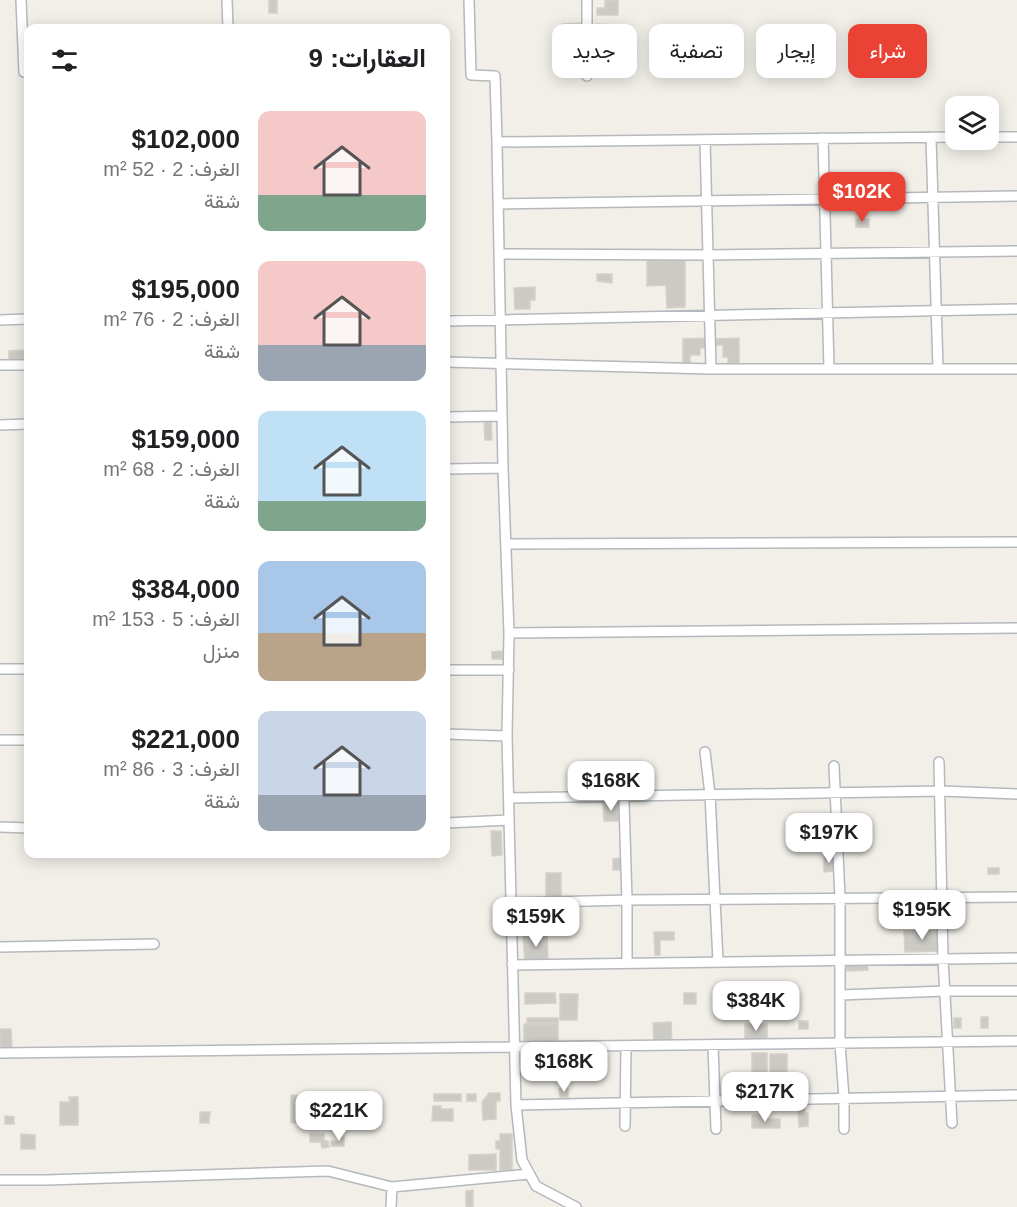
<!DOCTYPE html>
<html lang="ar">
<head>
<meta charset="utf-8">
<style>
  :root { --surface:#fff; --page:#f6f6f6; --text:#202124; --muted:#757577; --accent:#ea4335 }
  body { margin:0; font-family:Arial,Vazirmatn,sans-serif; background:var(--page); color:var(--text); direction:rtl; height:100vh; display:flex; flex-direction:column; font-size:22px; white-space:nowrap }
  * { box-sizing:border-box; margin:0 }
  p { font-size:20px; color:var(--muted) }
  .icon { flex:none; width:33px; height:33px; fill:none; stroke:currentColor; stroke-width:2; stroke-linecap:round; stroke-linejoin:round }
  .map { position:relative; flex:1; overflow:hidden; direction:ltr }
  .sheet { position:absolute; left:24px; top:24px; width:426px; height:834px; display:flex; flex-direction:column; background:var(--surface); border-radius:12px; box-shadow:0 3px 15px #0003; direction:rtl }
  .sheet>* { flex:none }
  .guide { position:absolute; left:468px; top:24px; width:459px; height:54px; direction:rtl; display:flex; gap:12px }
  .fabs { position:absolute; left:945px; top:96px; display:grid; gap:12px }
  .fabs a { display:grid; place-items:center; width:54px; height:54px; border-radius:12px; background:var(--surface); box-shadow:0 3px 15px #0003; font-size:30px }
  .price { position:absolute; translate:-50% -51px; padding:0 14px; border-radius:12px; background:#fff; color:#222; font-size:20px; line-height:39px; filter:drop-shadow(0 2px 3px #0008) }
  .price::after { content:''; position:absolute; left:50%; top:36px; width:18px; height:14px; margin-left:-9px; background:inherit; clip-path:polygon(0 0,100% 0,50% 100%) }
  .price.on { background:var(--accent); color:#fff }
  ul { padding:0; list-style:none }
  li { display:flex; align-items:center; gap:18px; height:150px; padding:0 24px }
  li span { display:grid; place-items:center; flex:none; width:168px; height:120px; border-radius:12px; color:#555 }
  li>.icon { margin-inline-start:auto }
  span .icon { width:72px; height:72px; fill:#fffc; stroke-width:1 }
  li b { font-size:26px }
  h2 { display:flex; justify-content:space-between; align-items:center; height:72px; padding:0 24px; font-size:26px }
  .chip { padding:0 21px; border-radius:12px; background:var(--surface); box-shadow:0 3px 15px #0003; font-size:21px; line-height:54px }
  .chip.on { background:var(--accent); color:#fff }
  .map>svg:first-child { display:block }
  .building { fill:#cccac5; stroke:#d6d1c6; stroke-width:1.5 }
  .lines { fill:none; stroke-linecap:round; stroke-linejoin:round }
  .street-casing { stroke:#b5b8bc; stroke-width:12 }
  .street { stroke:#fff; stroke-width:9 }
</style>
</head>
<body>
<div class="map">
<svg width="1017" height="1207" viewBox="0 0 1017 1207">
  <rect width="100%" height="100%" fill="#f1efe8"/>
  <path class="building" d="M269,0H277V13H269Z
    M605,0H618V15H597V8H605Z
    M583,23L582,44H562V24Z
    M596,24L618,25L617,42H609V37H596Z
    M605,45H619L618,57H610V50L605,48Z
    M596,57H618V72H596Z
    M856,219H869V227H856Z
    M685,260V307L667,308L666,285L647,286V261Z
    M597,274H612V283L597,281Z
    M535,287V300H530V309H515L514,288Z
    M706,338V348H700V355H690V364H683V339Z
    M739,338V363H728V357H723V345H716V339Z
    M28,350V360L9,361V351Z
    M484,421H491L492,440H485Z
    M502,651V659H492V652Z
    M619,802V821H604L603,803Z
    M491,831H501L502,855L492,856Z
    M824,857H834L835,871L824,872Z
    M622,858V870H613V859Z
    M988,868H999V874H988Z
    M546,873H561V898H546Z
    M534,912H538L539,922L521,923V918L534,917Z
    M939,930L940,951L905,952L904,931Z
    M654,932H674V940H660V955H655Z
    M547,934L548,960L525,962L523,936Z
    M867,963L868,970L847,971L846,964Z
    M734,989L748,990V998L742,997V1006H736L737,995H734Z
    M525,993H555L556,1003L525,1004Z
    M684,993H696V1004H684Z
    M560,994H578L577,1020H560Z
    M981,1017H988V1028H981Z
    M527,1018H558V1023H527Z
    M954,1018H961V1028H954Z
    M799,1021H808V1029H799Z
    M671,1022L672,1043L654,1044L653,1023Z
    M524,1024H558V1045H524Z
    M745,1024H767V1040H745Z
    M0,1029H11L12,1048H0Z
    M752,1053H767V1074H752Z
    M770,1054H787V1075L770,1076Z
    M586,1069V1078L569,1079V1070Z
    M559,1089H568V1097H560Z
    M489,1093H500V1101H496V1119L483,1120L482,1102Z
    M434,1094H461V1101H434Z
    M467,1094H476V1101H467Z
    M291,1095L305,1096V1123H291Z
    M69,1097H78V1125H60V1102H70Z
    M433,1106H441V1109H453V1121H432Z
    M798,1106H804L805,1113H808V1126L799,1127Z
    M200,1112H210L209,1123H200Z
    M752,1115H762V1119H780V1128H752Z
    M5,1116L14,1117V1124H5Z
    M21,1134L35,1135V1149H21Z
    M310,1134H324V1141H328L329,1147L322,1148L321,1142H310Z
    M500,1134H512V1170H500V1149H496V1141H500Z
    M340,1136H344V1146H331V1141H340Z
    M496,1154V1170H469V1155Z
    M473,1190V1207H466V1191Z"/>
  <g class="lines">
    <g class="street-casing">
      <path id="street" d="M21,0L24,72
        M227,0L228,28
        M469,0L471,75L495,76L497,142
        M587,76V0
        M931,137L938,368
        M988,137H1017
        M823,138L829,369
        M705,140L711,369
        M499,204L1017,196
        M499,254L707,255L1017,251
        M0,320L28,319
        M446,321L1017,309
        M446,362L711,369H1017
        M0,365H28
        M446,417L502,416
        M0,425L28,424
        M446,469L503,468
        M506,544L1017,542
        M509,633L1017,628
        M0,669H28
        M446,670H509
        M446,734L507,736
        M0,740H28
        M705,752L710,794L718,962
        M939,762L943,959L952,1123
        M834,766L840,898V1044L844,1098V1129
        M623,770L627,900V963
        M509,798L941,791L1017,794
        M446,823L509,820
        M0,827L28,828
        M511,903L627,900L1017,897
        M0,947L154,944
        M512,965L1017,958
        M840,995L945,991H1017
        M713,1045L716,1129
        M0,1053L1017,1041
        M516,1105L1017,1095
        M625,1126L626,1046
        M0,1180H47L328,1171L392,1187L529,1174
        M391,1207L392,1187
        M576,1207L536,1186L522,1160L516,1105L507,736L509,633L503,468L497,142L956,137"/>
    </g>
    <use href="#street" class="street"/>
  </g>
</svg>
<div class="fabs">
<a><svg class="icon" aria-label="layers" viewBox="0 0 24 24"><path d="M12 4l9 5-9 5-9-5zM3 14l9 5 9-5"/></svg></a>
</div>
<b class="price on" style="left:862px;top:223px">$102K</b>
<b class="price" style="left:611px;top:812px">$168K</b>
<b class="price" style="left:829px;top:864px">$197K</b>
<b class="price" style="left:922px;top:941px">$195K</b>
<b class="price" style="left:536px;top:948px">$159K</b>
<b class="price" style="left:756px;top:1032px">$384K</b>
<b class="price" style="left:564px;top:1093px">$168K</b>
<b class="price" style="left:765px;top:1123px">$217K</b>
<b class="price" style="left:339px;top:1142px">$221K</b>
<div class="guide">
<a class="chip on">شراء</a>
<a class="chip">إيجار</a>
<a class="chip">تصفية</a>
<a class="chip">جديد</a>
</div>
<section class="sheet">
<h2>العقارات: 9<svg class="icon" aria-label="filters" viewBox="0 0 24 24"><path d="M4 7h16M4 17h16"/><circle cx="9" cy="7" r="2"/><circle cx="15" cy="17" r="2"/></svg></h2>
<ul>
<li><span style="background:linear-gradient(#f6c9c9 70%,#7fa58c 0)"><svg class="icon" aria-label="home" viewBox="0 0 24 24"><path d="M3 11l9-7 9 7M6 9v11h12V9"/></svg></span><div><b>$102,000</b><p>الغرف: 2 · 52 m²</p><p>شقة</p></div></li>
<li><span style="background:linear-gradient(#f6c9c9 70%,#9aa5b1 0)"><svg class="icon" aria-label="home" viewBox="0 0 24 24"><path d="M3 11l9-7 9 7M6 9v11h12V9"/></svg></span><div><b>$195,000</b><p>الغرف: 2 · 76 m²</p><p>شقة</p></div></li>
<li><span style="background:linear-gradient(#bfe0f5 75%,#7fa58c 0)"><svg class="icon" aria-label="home" viewBox="0 0 24 24"><path d="M3 11l9-7 9 7M6 9v11h12V9"/></svg></span><div><b>$159,000</b><p>الغرف: 2 · 68 m²</p><p>شقة</p></div></li>
<li><span style="background:linear-gradient(#a9c7e8 60%,#b9a48a 0)"><svg class="icon" aria-label="home" viewBox="0 0 24 24"><path d="M3 11l9-7 9 7M6 9v11h12V9"/></svg></span><div><b>$384,000</b><p>الغرف: 5 · 153 m²</p><p>منزل</p></div></li>
<li><span style="background:linear-gradient(#c9d6e8 70%,#9aa5b1 0)"><svg class="icon" aria-label="home" viewBox="0 0 24 24"><path d="M3 11l9-7 9 7M6 9v11h12V9"/></svg></span><div><b>$221,000</b><p>الغرف: 3 · 86 m²</p><p>شقة</p></div></li>
</ul>
</section>
</div>
</body>
</html>
